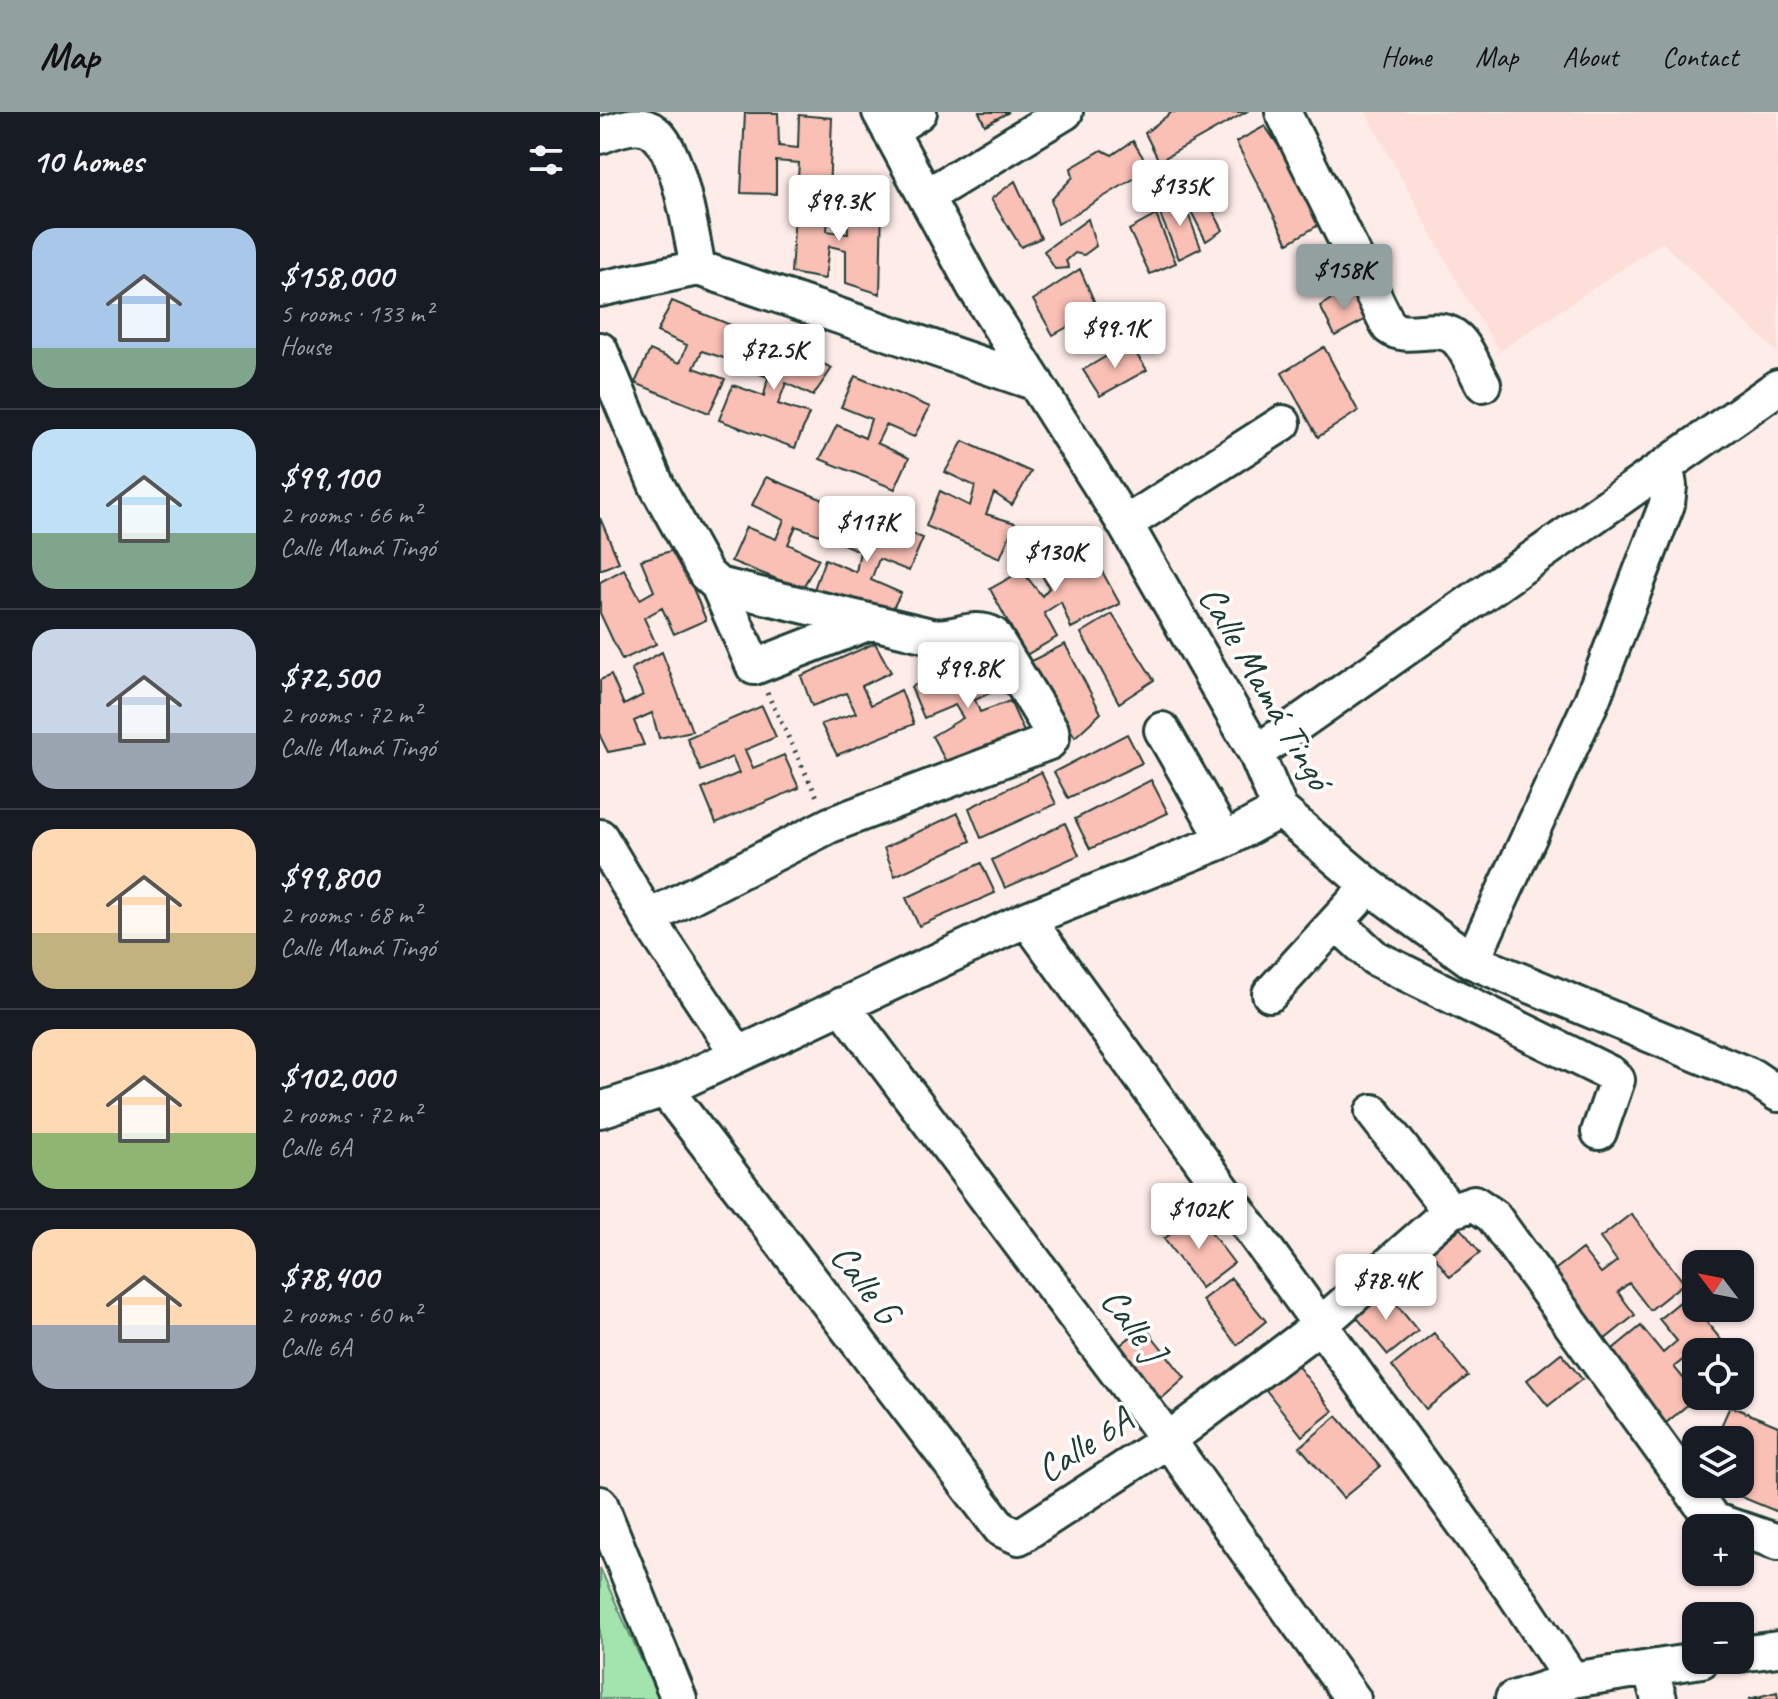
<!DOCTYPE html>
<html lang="en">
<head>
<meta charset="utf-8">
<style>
  :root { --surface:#171b24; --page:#20242c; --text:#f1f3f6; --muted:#9ea1a6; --line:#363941; --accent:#92a19f }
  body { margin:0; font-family:Caveat,sans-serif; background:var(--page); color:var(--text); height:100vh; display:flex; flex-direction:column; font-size:30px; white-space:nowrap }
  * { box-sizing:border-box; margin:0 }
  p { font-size:26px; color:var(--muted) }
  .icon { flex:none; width:44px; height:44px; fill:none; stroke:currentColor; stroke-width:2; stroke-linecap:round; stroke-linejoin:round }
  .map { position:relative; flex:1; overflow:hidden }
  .panel { display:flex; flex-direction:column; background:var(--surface); width:600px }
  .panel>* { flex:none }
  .needle { width:52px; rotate:302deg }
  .tools { position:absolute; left:1082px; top:1138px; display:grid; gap:16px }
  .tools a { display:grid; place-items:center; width:72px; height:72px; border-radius:16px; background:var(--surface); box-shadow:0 2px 6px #0004; font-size:40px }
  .price { position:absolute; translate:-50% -68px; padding:0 18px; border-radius:8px; background:#fff; color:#222; font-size:26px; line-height:52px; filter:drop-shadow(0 2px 4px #0008) }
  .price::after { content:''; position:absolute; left:50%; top:48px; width:24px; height:18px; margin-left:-12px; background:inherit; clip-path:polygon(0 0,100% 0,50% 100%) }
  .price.on { background:var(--accent); color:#111 }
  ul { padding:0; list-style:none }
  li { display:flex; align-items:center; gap:24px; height:200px; padding:0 32px }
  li+li { border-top:2px solid var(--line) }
  li span { display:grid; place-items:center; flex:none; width:224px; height:160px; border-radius:24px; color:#555 }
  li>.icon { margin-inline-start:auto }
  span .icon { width:96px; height:96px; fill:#fffc; stroke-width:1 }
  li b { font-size:34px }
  h2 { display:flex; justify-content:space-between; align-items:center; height:96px; padding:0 32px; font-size:34px }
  header { display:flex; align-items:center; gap:48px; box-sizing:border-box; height:112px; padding:0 40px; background:var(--accent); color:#111 }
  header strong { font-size:38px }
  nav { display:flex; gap:44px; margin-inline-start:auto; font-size:28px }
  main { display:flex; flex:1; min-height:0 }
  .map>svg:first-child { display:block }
  .built { fill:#fdded9 }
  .green { fill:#a3e4ae; stroke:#619071; stroke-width:2 }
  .building { fill:#fabfb5; stroke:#1f3d34; stroke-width:2 }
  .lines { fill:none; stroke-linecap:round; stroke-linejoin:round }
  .minor-casing { stroke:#1f3d34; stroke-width:40 }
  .path { stroke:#1f3d34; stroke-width:5; stroke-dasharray:2 6; stroke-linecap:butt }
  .minor { stroke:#fff; stroke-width:34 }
  .labels { text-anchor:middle; stroke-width:7; stroke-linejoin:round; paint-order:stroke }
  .street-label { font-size:38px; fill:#1f3d34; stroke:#fff }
</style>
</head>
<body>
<header>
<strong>Map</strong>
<nav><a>Home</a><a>Map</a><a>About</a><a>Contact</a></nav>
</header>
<main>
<section class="panel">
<h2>10 homes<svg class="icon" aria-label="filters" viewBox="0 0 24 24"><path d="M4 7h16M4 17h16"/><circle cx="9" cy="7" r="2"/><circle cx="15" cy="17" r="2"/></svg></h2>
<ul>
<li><span style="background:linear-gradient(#a9c7e8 75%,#7fa58c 0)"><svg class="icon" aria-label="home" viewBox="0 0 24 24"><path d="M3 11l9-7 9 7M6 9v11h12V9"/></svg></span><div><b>$158,000</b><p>5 rooms · 133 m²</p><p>House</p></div></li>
<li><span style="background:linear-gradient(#bfe0f5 65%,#7fa58c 0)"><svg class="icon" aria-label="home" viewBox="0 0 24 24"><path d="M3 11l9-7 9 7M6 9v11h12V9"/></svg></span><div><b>$99,100</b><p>2 rooms · 66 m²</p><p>Calle Mamá Tingó</p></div></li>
<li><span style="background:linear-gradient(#c9d6e8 65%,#9aa5b1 0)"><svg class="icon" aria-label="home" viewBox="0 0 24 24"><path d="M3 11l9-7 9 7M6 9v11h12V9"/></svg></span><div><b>$72,500</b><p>2 rooms · 72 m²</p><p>Calle Mamá Tingó</p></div></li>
<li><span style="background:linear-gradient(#ffd9b3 65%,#c2b280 0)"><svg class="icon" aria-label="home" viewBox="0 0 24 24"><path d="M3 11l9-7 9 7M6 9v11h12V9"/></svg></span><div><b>$99,800</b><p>2 rooms · 68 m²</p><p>Calle Mamá Tingó</p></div></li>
<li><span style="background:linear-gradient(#ffd9b3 65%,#8fb573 0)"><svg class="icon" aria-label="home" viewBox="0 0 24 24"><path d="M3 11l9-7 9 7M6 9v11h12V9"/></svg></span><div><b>$102,000</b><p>2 rooms · 72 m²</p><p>Calle 6A</p></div></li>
<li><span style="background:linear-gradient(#ffd9b3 60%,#9aa5b1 0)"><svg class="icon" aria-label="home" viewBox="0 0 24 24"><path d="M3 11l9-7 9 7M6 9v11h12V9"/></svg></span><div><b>$78,400</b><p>2 rooms · 60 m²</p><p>Calle 6A</p></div></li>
</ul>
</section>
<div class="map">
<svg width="1178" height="1587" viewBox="0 0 1178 1587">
  <rect width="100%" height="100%" fill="#feece9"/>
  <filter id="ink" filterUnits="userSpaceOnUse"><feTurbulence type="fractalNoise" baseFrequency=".0125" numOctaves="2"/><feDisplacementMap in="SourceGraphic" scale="16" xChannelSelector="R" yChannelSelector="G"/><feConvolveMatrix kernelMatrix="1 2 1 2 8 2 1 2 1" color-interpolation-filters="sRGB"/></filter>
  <g filter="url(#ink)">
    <path class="built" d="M766,0H1178V241L1062,130L900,239L864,182Z"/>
    <path class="green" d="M0,1456L59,1587H0Z"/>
    <path class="building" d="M379,0H409L385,13Z
      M572,0H646L559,49L545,21Z
      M145,1H178L179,34L198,36L199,3L232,6L229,82L197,80L199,51L176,49V82L141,81Z
      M665,14L686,45L700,52L720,112L688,131L636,30Z
      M533,29L550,57L458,112L451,88L473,65L471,56L502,38L512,43Z
      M415,69L441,126L421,135L391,87Z
      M582,86L601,136L579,147L558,98Z
      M607,88L623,118L606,129L591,99Z
      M196,89L229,90L227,119L248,122L247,95L282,91L280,182L246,171V138L229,134L225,167L191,161Z
      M556,103L576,151L550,162L529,118Z
      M488,107L496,134L484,143L475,141L466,149L469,156L455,157L444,139Z
      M480,157L498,198L453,223L433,188Z
      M751,175L768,206L735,224L720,194Z
      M72,189L143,218L130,248L102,239L94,256L125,267L109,301L35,271L50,238L80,251L87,233L57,220Z
      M158,222L232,256L213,284L186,271L178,292L209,302L195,336L119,308L133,273L164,284L168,265L141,255Z
      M529,231L547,258L500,284L483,258Z
      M724,235L758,299L718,325L682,261Z
      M255,264L330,295L314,325L286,313L277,331L309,346L295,377L220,347L237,313L265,326L271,307L241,295Z
      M363,329L431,360L412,393L394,381L386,402L415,411L400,446L326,414L340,379L370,394L375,374L345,360Z
      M166,365L239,394L225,425L196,414L188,432L219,447L202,477L131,449L146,415L176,427L184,408L152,393Z
      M248,397L323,426L309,459L279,447L271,468L301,481L287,507L213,480L225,447L256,460L260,439L233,428Z
      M0,406L19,450L0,458Z
      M482,423L520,492L471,516L461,490L444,501L457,525L426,543L390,477L422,459L442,484L449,476L434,449Z
      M77,437L106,508L74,522L62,496L44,506L56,532L22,548L0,501V470L24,457L40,487L54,479L41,448Z
      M512,502L554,568L519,591L481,521Z
      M275,531L291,560L262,574L271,593L301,578L314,612L237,643L221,612L256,601L246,581L212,594L201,564Z
      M465,532L501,601L475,625L429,550Z
      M62,540L92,619L59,626L52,601L34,609L44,633L8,640L0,624V568L11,563L24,593L43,583L31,557Z
      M384,540L402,575L375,588L380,600L410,589L425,622L349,655L332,624L363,606L355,593L324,606L311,575Z
      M162,594L176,625L145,638L153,656L184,643L199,676L116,711L102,677L139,661L132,645L101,659L87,626Z
      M527,622L542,651L468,686L454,660Z
      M441,660L456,692L381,726L369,696Z
      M551,668L568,701L490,737L475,707Z
      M358,701L371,729L295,764L284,736Z
      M465,711L479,743L405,776L392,748Z
      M381,751L395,781L319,814L306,786Z
      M597,1102L634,1151L601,1176L564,1127Z
      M1031,1102L1084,1171L1050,1198L1029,1171L1018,1180L1035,1203L1004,1228L952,1160L982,1137L1001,1161L1017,1149L1000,1126Z
      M861,1116L880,1141L850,1165L831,1140Z
      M631,1166L666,1209L637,1233L602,1188Z
      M784,1177L818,1219L788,1243L754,1202Z
      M1086,1185L1131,1240H1096V1252L1089,1243L1074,1255L1098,1284L1066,1311L1008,1241L1041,1214L1063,1241L1077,1229L1059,1207Z
      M544,1214L585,1266L560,1288L518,1235Z
      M834,1221L868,1264L826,1297L792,1254Z
      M961,1241L982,1267L948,1294L927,1268Z
      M697,1253L733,1299L702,1324L666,1278Z
      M1130,1294L1178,1314V1400L1110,1372H1140V1328H1115Z
      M737,1304L780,1355L743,1386L700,1335Z
      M1177,1580L1178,1587H1149Z"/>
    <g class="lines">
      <g class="minor-casing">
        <path id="minor" d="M280,0L374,174L525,412L656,641L680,698L769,774L872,849L1153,965L1178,982
          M683,0L789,215C808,230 839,209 857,227C868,238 875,258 883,272
          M290,19L319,0
          M0,24C15,18 39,8 54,20C80,39 91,124 98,156
          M327,84L465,0
          M0,177L98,156L436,271
          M0,238L57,374L106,462L118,473L154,555L270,510
          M525,412L683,311
          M562,618L625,728
          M656,641L1178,275
          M0,725L58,822L138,942
          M48,806L230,713L449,630L452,625L451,618L393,523C374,512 353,528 331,524L118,473
          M427,807L915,1482L972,1568
          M736,810L775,846L1011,962L1017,968L999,1020
          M872,849L992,588L1067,392L1069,374L1066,356
          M670,882L769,774
          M242,893L568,1328L753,1587
          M65,977L401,1417L419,1425L568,1328L719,1214L850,1099L874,1091L893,1104L1113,1408L1136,1416
          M0,998L65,977L427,807L625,728L680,698
          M773,1000L850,1099
          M0,1392L79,1587
          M1140,1417L1178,1430
          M1140,1542L1178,1537
          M1050,1556L1059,1587
          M913,1587L972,1568L1102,1548"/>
      </g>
      <path class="path" d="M167,581L218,687"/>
      <use href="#minor" class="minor"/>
    </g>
  </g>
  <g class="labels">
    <g class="street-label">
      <text transform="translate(666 575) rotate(60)" y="13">Calle Mamá Tingó</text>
      <text transform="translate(266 1171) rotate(53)" y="13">Calle G</text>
      <text transform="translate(534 1212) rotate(53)" y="13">Calle J</text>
      <text transform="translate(484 1332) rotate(-33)" y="13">Calle 6A</text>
    </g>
  </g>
</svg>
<div class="tools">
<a><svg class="needle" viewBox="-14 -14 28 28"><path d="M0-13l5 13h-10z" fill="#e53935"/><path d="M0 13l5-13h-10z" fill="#9ea1a6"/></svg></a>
<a><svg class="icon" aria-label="locate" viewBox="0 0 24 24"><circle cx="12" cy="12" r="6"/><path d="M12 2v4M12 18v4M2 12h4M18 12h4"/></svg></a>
<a><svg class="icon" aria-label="layers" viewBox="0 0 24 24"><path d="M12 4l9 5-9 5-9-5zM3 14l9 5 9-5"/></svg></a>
<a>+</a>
<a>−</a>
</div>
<b class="price" style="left:580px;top:116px">$135K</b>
<b class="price" style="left:239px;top:131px">$99.3K</b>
<b class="price on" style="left:744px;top:200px">$158K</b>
<b class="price" style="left:515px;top:258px">$99.1K</b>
<b class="price" style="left:174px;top:280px">$72.5K</b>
<b class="price" style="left:267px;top:452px">$117K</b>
<b class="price" style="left:455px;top:482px">$130K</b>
<b class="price" style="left:368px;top:598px">$99.8K</b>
<b class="price" style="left:599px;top:1139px">$102K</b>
<b class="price" style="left:786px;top:1210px">$78.4K</b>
</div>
</main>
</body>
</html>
